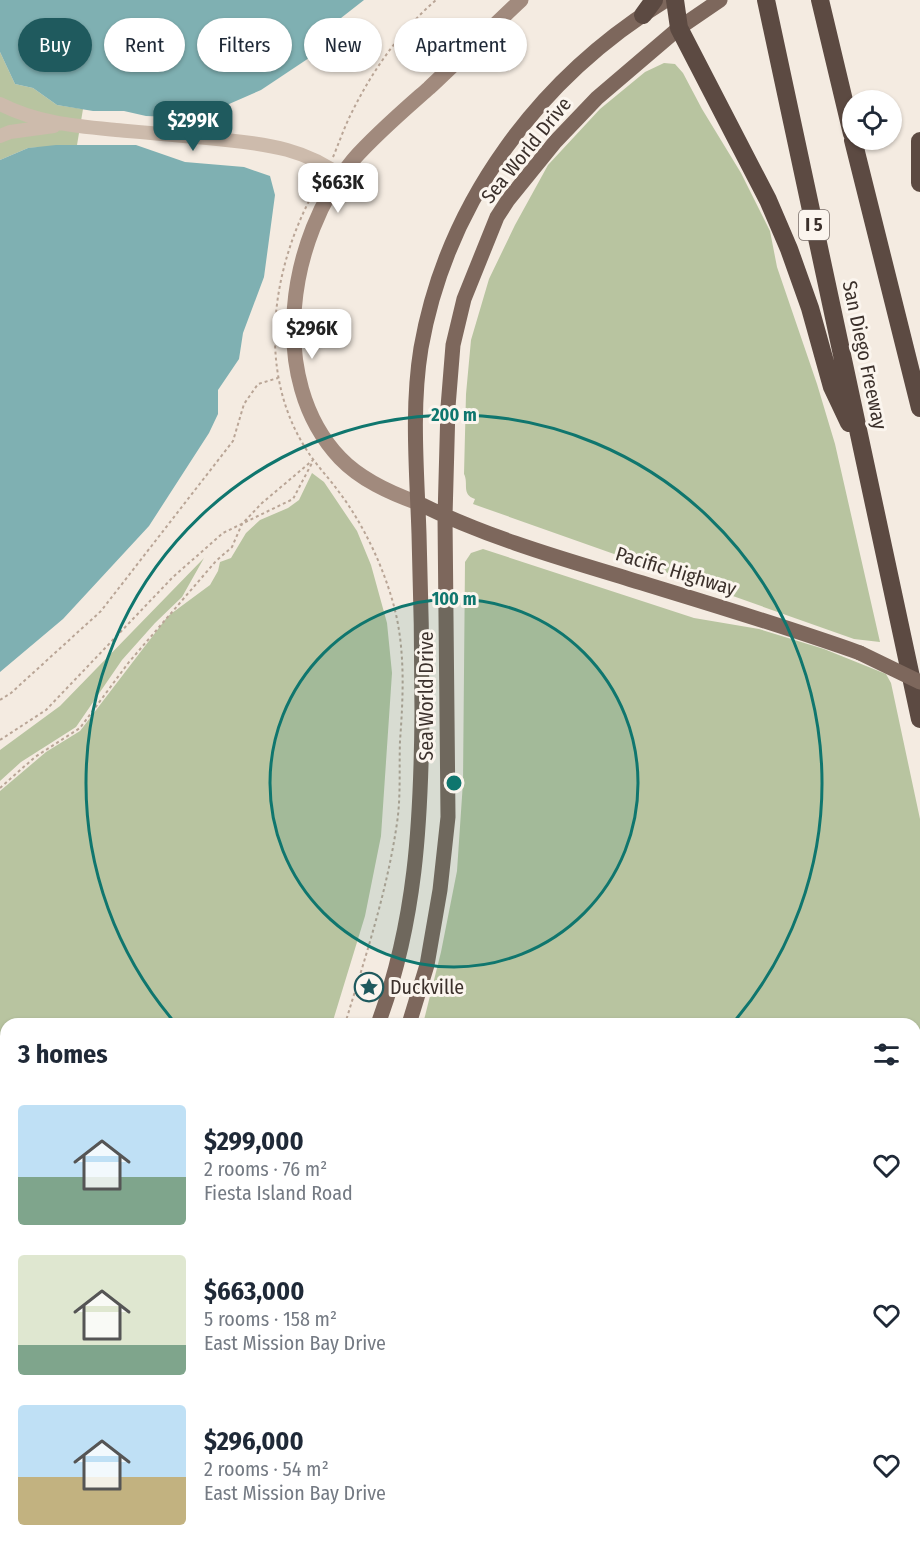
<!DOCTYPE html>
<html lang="en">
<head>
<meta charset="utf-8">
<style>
  :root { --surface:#fff; --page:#f6f6f7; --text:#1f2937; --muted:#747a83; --accent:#1f5a5e }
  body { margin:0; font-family:"Fira Sans Condensed",sans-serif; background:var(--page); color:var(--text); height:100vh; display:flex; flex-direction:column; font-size:22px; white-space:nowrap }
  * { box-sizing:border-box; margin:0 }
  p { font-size:20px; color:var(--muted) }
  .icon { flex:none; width:33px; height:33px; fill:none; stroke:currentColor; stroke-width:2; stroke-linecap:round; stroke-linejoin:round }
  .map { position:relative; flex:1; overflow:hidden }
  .panel { position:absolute; left:0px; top:1018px; width:921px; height:536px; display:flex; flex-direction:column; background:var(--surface); border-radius:18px 18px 0 0; box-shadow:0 2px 4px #0004 }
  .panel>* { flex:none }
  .banner { position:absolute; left:18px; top:18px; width:600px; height:54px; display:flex; gap:12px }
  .controls { position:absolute; left:842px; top:90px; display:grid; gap:12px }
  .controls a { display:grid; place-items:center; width:60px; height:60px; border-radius:50%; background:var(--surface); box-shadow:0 2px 4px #0004; font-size:30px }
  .price { position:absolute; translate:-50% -51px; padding:0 14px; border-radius:12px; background:#fff; color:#222; font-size:20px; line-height:39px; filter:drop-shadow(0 2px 3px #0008) }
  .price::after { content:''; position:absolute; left:50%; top:36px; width:18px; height:14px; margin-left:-9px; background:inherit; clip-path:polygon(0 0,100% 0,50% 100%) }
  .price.current { background:var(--accent); color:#fff }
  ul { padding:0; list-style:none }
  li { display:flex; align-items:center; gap:18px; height:150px; padding:0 18px }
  li span { display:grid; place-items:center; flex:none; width:168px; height:120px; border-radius:6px; color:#555 }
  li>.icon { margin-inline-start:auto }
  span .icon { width:72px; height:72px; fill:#fffc; stroke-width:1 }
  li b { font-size:26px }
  h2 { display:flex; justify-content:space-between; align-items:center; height:72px; padding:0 18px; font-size:26px }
  .chip { padding:0 21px; border-radius:27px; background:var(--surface); box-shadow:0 2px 4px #0004; font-size:21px; line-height:54px }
  .chip.current { background:var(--accent); color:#fff }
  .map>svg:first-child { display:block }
  .green { fill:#b8c4a0 }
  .water { fill:#7fb0b2 }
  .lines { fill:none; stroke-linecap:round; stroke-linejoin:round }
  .path { stroke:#b9a596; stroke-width:2; stroke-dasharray:3 3; stroke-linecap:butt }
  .minor { stroke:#cdbbac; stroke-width:14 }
  .secondary { stroke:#a18a7d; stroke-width:15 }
  .primary { stroke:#7d675c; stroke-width:15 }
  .motorway { stroke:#5c4a42; stroke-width:18 }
  .primary-bridge { stroke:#7d675c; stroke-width:15 }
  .ring { fill:none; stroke:#0f766e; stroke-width:3 }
  .labels { text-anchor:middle; stroke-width:6; stroke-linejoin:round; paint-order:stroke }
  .shield { fill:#fbf5ee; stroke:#756b66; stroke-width:1.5 }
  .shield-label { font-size:18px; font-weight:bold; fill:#3b302b }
  .street-label { font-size:20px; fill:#3b302b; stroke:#fbf5ee }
  .poi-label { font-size:20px; fill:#3b302b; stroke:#fbf5ee; text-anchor:start }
  .centre { fill:#0f766e; stroke:#fbf5ee; stroke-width:3 }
  .ring-label { font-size:18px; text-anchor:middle; font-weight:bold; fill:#0f766e; stroke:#fbf5ee; stroke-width:6; stroke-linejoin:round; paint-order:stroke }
</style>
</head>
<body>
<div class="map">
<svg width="920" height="1553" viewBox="0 0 920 1553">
  <rect width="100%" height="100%" fill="#f4ebe1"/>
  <path class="green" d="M0,52L15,84L33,88L57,105L83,109L77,145L28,148L0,160Z
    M664,63L675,64L683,73L702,109L741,173L770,231L777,267L817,384L835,444L880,642L854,639L473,504L475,499C461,494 469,484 464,474L466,394L471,340L489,279L515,225L548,165L600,109L645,72Z
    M312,473L324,482L357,531L371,565L387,623L392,673L381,836L365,916L332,1024H6V1454L0,1457V791L46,752L80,731L168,616L210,585L218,571L220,562L231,558L246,533L260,520L288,508L299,500Z
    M483,549L694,618L759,629L824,649L886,674L891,683L920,819V1548L903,1550L850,1548H915V1024H423L441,952L457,871L463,782L465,562L471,553Z
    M204,558L182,597L155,623L122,660L76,727L21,762L0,781V750L60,706Z
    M6,1529V1548H350L338,1553H0V1533Z"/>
  <path class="water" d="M0,0H364L341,18L318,44L309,58L261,90L197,118L146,116L124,111H93L57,105L33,88L15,84L0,52Z
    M56,145H136L185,162L244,167L270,176L275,195L264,277L243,333L239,359L218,390V414L209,433L149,526L63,619L0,672V160L28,148Z"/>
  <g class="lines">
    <path class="path" d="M333,157C339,143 344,128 351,114C372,71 400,31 436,0
      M309,201C270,278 258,377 308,452C317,466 329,478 339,492C365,526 388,576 397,619C405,659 403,700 400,741C399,768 401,796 397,823C387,892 365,958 345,1024
      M0,700L11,693L101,611L233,441L244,404L258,384L278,378
      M0,740L46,710L173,577L223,533L293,499L312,463
      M0,788L35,757L80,728L129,662L216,561L232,547L242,524L262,503L313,460
      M638,1548L651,1553
      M489,1553L494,1548"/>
    <path class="minor" d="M0,104C37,123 75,126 116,130C152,133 189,136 226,140C268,144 308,150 342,177
      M0,136L10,132L54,126
      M529,1548H533
      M394,1553L401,1548"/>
    <path class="secondary" d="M418,503C390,493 361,480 340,458C266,380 288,236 353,160C376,134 403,111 429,88C460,59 490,29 521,0"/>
    <path class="primary" d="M418,503C480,534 549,555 616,575C697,600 779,624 860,653
      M378,1024C416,922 421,822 422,714C422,654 421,594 419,534C417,473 411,409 421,348C447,201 540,77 666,0
      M409,1024L427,965L440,890L448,817L445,517L448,407L453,345L464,299L497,217L508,200L555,142L597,98L679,28L720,0
      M0,1482L6,1478
      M0,1521L6,1518
      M668,1548L682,1553
      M739,1548L758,1553"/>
    <path class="motorway" d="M675,0L679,28L768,200L789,249L810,308L832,387L849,423
      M766,0L920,719
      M820,0L852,134
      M643,15L654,0
      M853,140L920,408
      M920,141V183"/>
    <path class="primary-bridge" d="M860,653L920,682"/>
  </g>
  <circle cx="454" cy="783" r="184" fill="#0f766e" fill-opacity=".12"/>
  <g class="ring">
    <circle cx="454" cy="783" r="184"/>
    <path d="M176 1024A368 368 0 1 1 732 1024"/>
  </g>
  <defs>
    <g id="sight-ring" transform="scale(1.5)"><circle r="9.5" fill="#fbf5ee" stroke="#1f5a5e" stroke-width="1.5"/><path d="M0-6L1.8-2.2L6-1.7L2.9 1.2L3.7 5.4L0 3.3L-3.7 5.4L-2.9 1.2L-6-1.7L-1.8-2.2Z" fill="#1f5a5e"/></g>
  </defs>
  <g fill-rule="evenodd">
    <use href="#sight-ring" x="369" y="987"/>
  </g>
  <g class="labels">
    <rect class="shield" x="799" y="210" width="30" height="30" rx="4.5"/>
    <g class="shield-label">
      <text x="814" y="231">I 5</text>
    </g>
    <g class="street-label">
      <text transform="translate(526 150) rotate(-51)" y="7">Sea World Drive</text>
      <text transform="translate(865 355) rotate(78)" y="7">San Diego Freeway</text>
      <text transform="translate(676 571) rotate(17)" y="7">Pacific Highway</text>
      <text transform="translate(426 696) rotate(-90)" y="7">Sea World Drive</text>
    </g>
    <g class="poi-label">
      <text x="390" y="994">Duckville</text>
    </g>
  </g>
  <circle cx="454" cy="783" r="9" class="centre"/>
  <g class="ring-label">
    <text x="454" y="421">200 m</text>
    <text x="454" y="605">100 m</text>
  </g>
</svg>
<div class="controls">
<a><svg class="icon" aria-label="locate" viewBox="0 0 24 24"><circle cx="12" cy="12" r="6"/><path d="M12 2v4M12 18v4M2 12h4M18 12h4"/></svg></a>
</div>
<b class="price current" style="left:193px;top:152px">$299K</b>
<b class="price" style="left:338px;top:214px">$663K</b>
<b class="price" style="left:312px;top:360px">$296K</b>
<div class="banner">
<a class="chip current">Buy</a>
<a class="chip">Rent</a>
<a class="chip">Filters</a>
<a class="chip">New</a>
<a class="chip">Apartment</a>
</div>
<section class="panel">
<h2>3 homes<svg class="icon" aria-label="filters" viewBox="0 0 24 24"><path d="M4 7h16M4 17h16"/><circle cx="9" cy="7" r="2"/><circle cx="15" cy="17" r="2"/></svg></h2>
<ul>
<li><span style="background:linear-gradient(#bfe0f5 60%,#7fa58c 0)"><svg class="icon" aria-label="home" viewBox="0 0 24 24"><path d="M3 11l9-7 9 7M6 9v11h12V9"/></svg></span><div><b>$299,000</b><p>2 rooms · 76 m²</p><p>Fiesta Island Road</p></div><svg class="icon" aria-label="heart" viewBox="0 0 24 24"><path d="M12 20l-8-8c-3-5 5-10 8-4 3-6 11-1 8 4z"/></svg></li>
<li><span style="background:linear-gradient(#dfe7d0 75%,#7fa58c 0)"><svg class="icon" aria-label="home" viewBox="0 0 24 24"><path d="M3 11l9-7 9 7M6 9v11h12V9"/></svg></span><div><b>$663,000</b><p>5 rooms · 158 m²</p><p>East Mission Bay Drive</p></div><svg class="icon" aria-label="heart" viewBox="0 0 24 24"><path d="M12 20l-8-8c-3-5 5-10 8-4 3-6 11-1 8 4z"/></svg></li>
<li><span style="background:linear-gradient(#bfe0f5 60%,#c2b280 0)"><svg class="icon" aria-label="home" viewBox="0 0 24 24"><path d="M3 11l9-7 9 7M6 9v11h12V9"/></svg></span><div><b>$296,000</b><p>2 rooms · 54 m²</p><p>East Mission Bay Drive</p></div><svg class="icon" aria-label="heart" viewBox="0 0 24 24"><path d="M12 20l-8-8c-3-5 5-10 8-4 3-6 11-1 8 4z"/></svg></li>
</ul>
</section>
</div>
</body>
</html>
